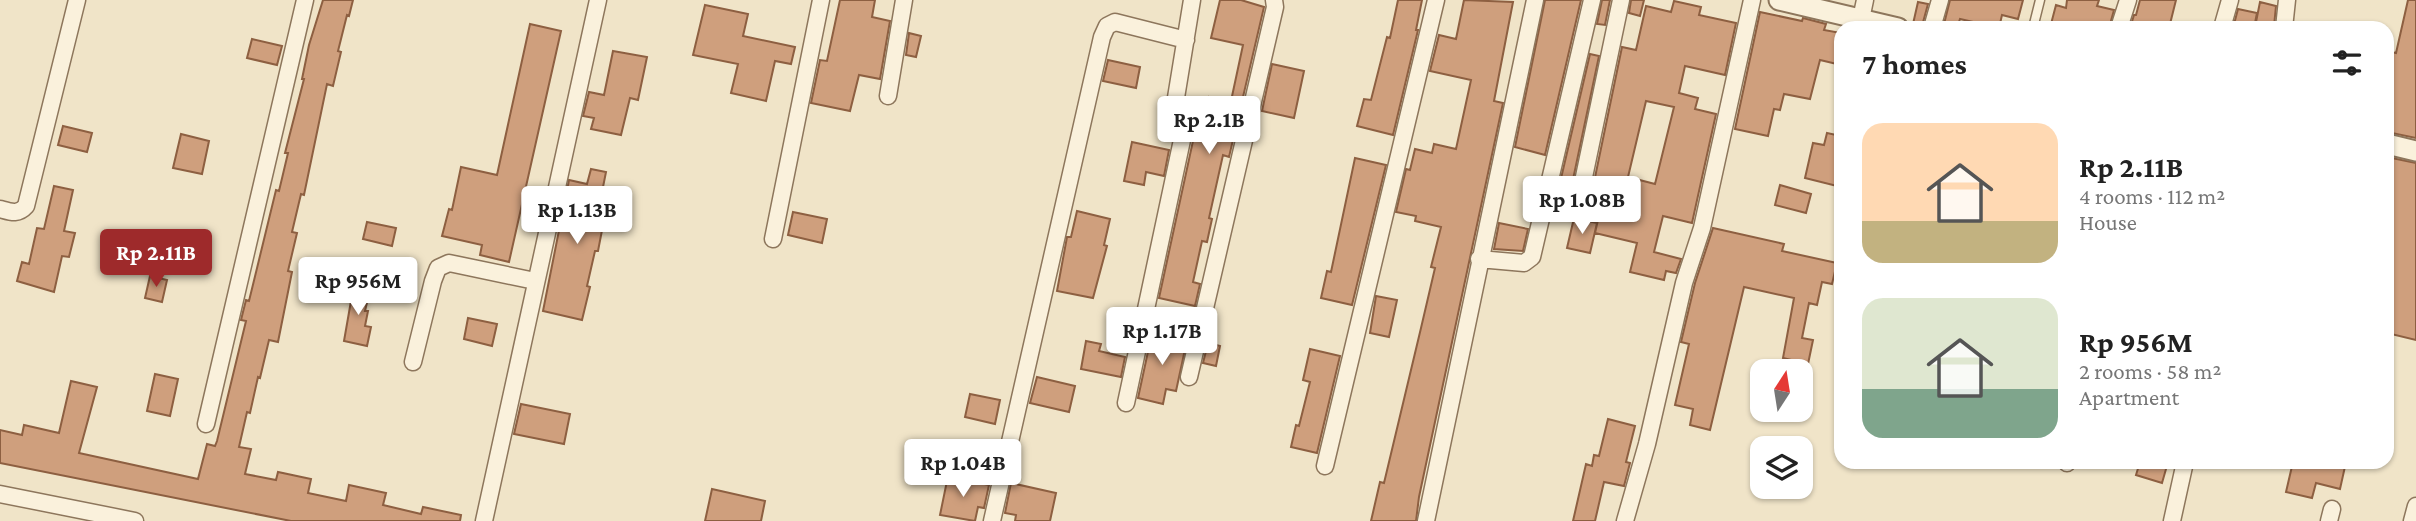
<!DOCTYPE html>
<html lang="en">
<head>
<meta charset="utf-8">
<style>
  :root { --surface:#fff; --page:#f2f2f2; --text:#222; --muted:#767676; --accent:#9e2a2b }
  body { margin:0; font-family:"Crimson Pro",serif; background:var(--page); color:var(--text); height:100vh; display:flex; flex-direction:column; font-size:26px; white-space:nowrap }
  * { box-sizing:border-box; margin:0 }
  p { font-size:23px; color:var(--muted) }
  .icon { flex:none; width:38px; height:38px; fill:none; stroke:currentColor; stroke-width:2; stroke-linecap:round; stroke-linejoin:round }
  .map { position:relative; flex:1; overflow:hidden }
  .panel { position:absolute; left:1834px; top:21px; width:560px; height:448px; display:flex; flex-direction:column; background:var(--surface); border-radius:21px; box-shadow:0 2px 5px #0004 }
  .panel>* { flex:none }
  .needle { width:46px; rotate:12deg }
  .controls { position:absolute; left:1750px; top:359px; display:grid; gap:14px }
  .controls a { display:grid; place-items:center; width:63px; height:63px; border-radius:14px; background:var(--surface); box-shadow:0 2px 5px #0004; font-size:35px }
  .price { position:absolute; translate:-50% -60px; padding:0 16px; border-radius:7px; background:#fff; color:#222; font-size:23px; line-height:46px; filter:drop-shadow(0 2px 4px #0008) }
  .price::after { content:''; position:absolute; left:50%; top:42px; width:21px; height:16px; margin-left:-10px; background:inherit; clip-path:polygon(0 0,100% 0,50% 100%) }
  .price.current { background:var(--accent); color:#fff }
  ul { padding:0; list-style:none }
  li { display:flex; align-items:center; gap:21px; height:175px; padding:0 28px }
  li span { display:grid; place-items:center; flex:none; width:196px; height:140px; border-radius:21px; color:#555 }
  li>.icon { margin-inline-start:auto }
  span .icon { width:84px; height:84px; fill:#fffc; stroke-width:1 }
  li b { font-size:30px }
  h2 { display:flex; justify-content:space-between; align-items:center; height:84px; padding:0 28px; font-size:30px }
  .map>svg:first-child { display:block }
  .building { fill:#cf9f7d; stroke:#8d5f41; stroke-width:2; fill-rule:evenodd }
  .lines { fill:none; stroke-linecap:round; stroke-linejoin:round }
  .service-casing { stroke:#8d765c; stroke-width:11 }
  .minor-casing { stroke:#8d765c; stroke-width:19 }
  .tertiary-casing { stroke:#8d765c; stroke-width:23 }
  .service { stroke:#faf1dc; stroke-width:8 }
  .minor { stroke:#faf1dc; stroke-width:16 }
  .tertiary { stroke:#faf1dc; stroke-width:19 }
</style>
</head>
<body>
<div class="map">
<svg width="2416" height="521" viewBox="0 0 2416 521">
  <rect width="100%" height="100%" fill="#f0e4c8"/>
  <path class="building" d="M323,0H353L349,16L347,15L338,51L341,52L333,86L327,84L304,195L301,194L292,232L297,233L288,271L292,272L278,342L269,340L260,378L258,377L250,413L247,412L239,447L251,449L245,474L276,480L278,472L311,479L308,493L346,501L349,485L386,493L383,505L421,514L423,507L461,515L460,521H291L0,463V430L22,435L24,425L59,433L71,381L97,387L79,453L198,479L207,444L215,446L217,441L246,321L241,320L246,300L249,301L276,190L279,191L288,153H285L304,79H302L309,45Z
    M840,0H875L872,17L890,21L880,79L859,75L850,111L811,103L820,60L827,61Z
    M1220,0H1241L1264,7L1229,157L1223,155L1209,218L1212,219L1207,242L1202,241L1193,282L1200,284L1195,306L1159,298L1196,127L1202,129L1209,97L1231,101L1243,45L1211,38Z
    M1398,0H1422L1416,30H1418L1393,135L1357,126L1364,99L1371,100L1387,37L1390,38Z
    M1464,0L1513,2L1494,101L1503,103L1419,497L1416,521H1371L1380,482L1384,483L1421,328L1435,268L1431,267L1441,227L1415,221L1416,216L1396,212L1406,169L1410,170L1415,149L1432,153L1434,144L1456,149L1471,80L1430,71L1439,35L1456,39Z
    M1545,0H1581L1545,155L1515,147Z
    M1602,0H1610L1605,25L1597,24Z
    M1631,0H1644L1640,16L1629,13Z
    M1950,0H2023L2018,19L2002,15L1999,28L1960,19L1957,28H1943Z
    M2067,0H2099L2097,6L2114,10L2109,28H2066L2051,24L2056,5L2066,8Z
    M2140,0H2176L2169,28H2130L2134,15H2136Z
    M2408,0H2416V138L2387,132V51L2396,53Z
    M1674,1L1701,7L1699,15L1736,23L1725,75L1685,66L1679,93L1698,98L1695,109L1716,114L1692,223L1663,216L1654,252L1681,259L1676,273L1666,271L1664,280L1630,272L1637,243L1595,233L1605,189L1593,187L1622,47L1636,50L1646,6L1671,12ZM1646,101L1674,107L1655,184L1628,177Z
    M1918,2L1928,4L1922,26L1913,24Z
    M2260,2L2276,6L2274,26L2256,22Z
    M705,5L748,14L743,36L795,47L791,64L775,61L766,101L731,93L738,64L693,55Z
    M2238,9L2257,13L2254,28H2233Z
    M1760,12L1802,21L1803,18L1826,24L1824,30L1841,33V65L1820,60L1810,99L1784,94L1780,110L1774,109L1768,136L1735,129Z
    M530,24L561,31L509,262L480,255L482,245L442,236L449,209L452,210L461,167L497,175Z
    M909,33L921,36L916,57L906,55Z
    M252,39L282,46L277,65L247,58Z
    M613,51L647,57L638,100L630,98L621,135L591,129L594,118L583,116L589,92L604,95Z
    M1590,54L1599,56L1571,189L1559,187Z
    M1108,60L1140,67L1136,88L1103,81Z
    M1272,64L1304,71L1294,118L1262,111Z
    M63,126L92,133L87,152L58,145Z
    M1827,133L1841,136V187L1805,178L1813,143L1824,145Z
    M181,134L209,141L202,174L173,168Z
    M1132,142L1169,150L1164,176L1146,172L1144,185L1124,181Z
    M2387,157L2416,163V340L2387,333Z
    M1355,158L1386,165L1352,305L1321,298L1327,271L1331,272Z
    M591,169L606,172L603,187L610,189L598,251H595L587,286L590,287L582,320L543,311L569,180L587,184Z
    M1780,185L1811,194L1806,213L1775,205Z
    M54,186L73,190L64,231L75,233L69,257L62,256L54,292L17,281L22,262L29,264L37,228L44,229Z
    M1077,211L1110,219L1104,245L1107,246L1093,298L1057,291L1067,237H1071Z
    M793,212L827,219L822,243L788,235Z
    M1574,218L1597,223L1590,253L1567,248Z
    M367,222L396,228L392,246L363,239Z
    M1499,223L1528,229L1523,251L1494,249Z
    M1713,228L1784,244L1782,251L1837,263L1832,284L1822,282L1817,305L1809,303L1802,338L1813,340L1808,364L1783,358L1794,298L1744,287L1710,430L1690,425L1693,409L1675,405L1689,344L1681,342L1695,283Z
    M150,276L167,280L162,302L145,298Z
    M349,285L370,290L365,311H368L365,326L371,327L367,346L344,341L351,301L346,300Z
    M1376,296L1397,300L1389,337L1370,333Z
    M468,318L497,324L492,346L464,339Z
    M1152,333L1187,340L1176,391L1166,389L1163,404L1138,398Z
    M1086,341L1101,344L1099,351L1125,357L1121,377L1081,369Z
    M1208,343L1220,346L1216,366L1203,363Z
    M1310,349L1340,356L1317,453L1291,447L1296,425L1299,426L1310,382L1303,380Z
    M155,374L178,379L170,416L147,411Z
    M1037,377L1075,386L1069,412L1030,403Z
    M970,394L1000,400L995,424L965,417Z
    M521,404L570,414L564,444L514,434Z
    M1608,419L1635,426L1626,462L1630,463L1624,486L1604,482L1595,521H1573L1586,464L1592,466L1594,455L1599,456Z
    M2140,462H2168L2162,483L2136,475Z
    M2293,462L2326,467L2327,462H2346L2340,489L2316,483L2312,498L2286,492Z
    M948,476L989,485L984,508L978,507L975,521L940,515Z
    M1011,483L1056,493L1050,521H1015L1016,515L1005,513Z
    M712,489L765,501L761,521H705Z"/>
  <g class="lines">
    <g class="service-casing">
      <path id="service" d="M2033,28L2040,0"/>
    </g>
    <g class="minor-casing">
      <path id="minor" d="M1861,19L1865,0
        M1932,28L1940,0
        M2119,28L2128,0
        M2222,28L2230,0
        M2284,28L2287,0
        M888,96L904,0
        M1544,197L1572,204L1578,200L1580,196L1621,0
        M0,209C11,212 18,215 26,206L77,0
        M773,239L821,0
        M1479,259L1524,263L1532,257L1592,0
        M413,362L433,281L438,268L449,263L535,281
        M1189,377L1275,7L1274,0
        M1126,403L1182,140L1173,116L1192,0
        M206,424L305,0
        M2067,463V462
        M1325,466L1436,0
        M0,494L135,521
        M484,521L598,0
        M992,521L1102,37L1107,26L1115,22L1186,40
        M1426,521L1535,0
        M1625,521L1647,444L1684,283L1702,228L1752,0
        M2172,521L2185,462
        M2329,521L2332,509
        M2412,521L2416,506"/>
    </g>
    <g class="tertiary-casing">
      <path id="tertiary" d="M1779,0L1898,28
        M2387,144L2416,151"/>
    </g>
    <use href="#service" class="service"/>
    <use href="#minor" class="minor"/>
    <use href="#tertiary" class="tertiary"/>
  </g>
</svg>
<div class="controls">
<a><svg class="needle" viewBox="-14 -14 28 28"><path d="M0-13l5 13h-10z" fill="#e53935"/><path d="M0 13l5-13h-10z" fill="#767676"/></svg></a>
<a><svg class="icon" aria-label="layers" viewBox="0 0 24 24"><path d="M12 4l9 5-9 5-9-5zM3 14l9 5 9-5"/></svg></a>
</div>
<b class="price" style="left:1209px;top:156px">Rp 2.1B</b>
<b class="price" style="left:1582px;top:236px">Rp 1.08B</b>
<b class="price" style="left:577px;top:246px">Rp 1.13B</b>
<b class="price current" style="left:156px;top:289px">Rp 2.11B</b>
<b class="price" style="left:358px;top:317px">Rp 956M</b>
<b class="price" style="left:1162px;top:367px">Rp 1.17B</b>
<b class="price" style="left:963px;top:499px">Rp 1.04B</b>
<section class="panel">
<h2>7 homes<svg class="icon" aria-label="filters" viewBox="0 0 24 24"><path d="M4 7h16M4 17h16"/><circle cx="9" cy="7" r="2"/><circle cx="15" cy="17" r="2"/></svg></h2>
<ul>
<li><span style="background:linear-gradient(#ffd9b3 70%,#c2b280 0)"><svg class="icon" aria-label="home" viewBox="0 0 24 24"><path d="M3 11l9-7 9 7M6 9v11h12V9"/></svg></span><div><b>Rp 2.11B</b><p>4 rooms · 112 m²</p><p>House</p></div></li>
<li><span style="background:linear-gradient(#dfe7d0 65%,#7fa58c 0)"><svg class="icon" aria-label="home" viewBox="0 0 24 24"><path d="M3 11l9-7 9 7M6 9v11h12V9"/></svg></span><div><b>Rp 956M</b><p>2 rooms · 58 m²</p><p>Apartment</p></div></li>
</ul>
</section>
</div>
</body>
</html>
